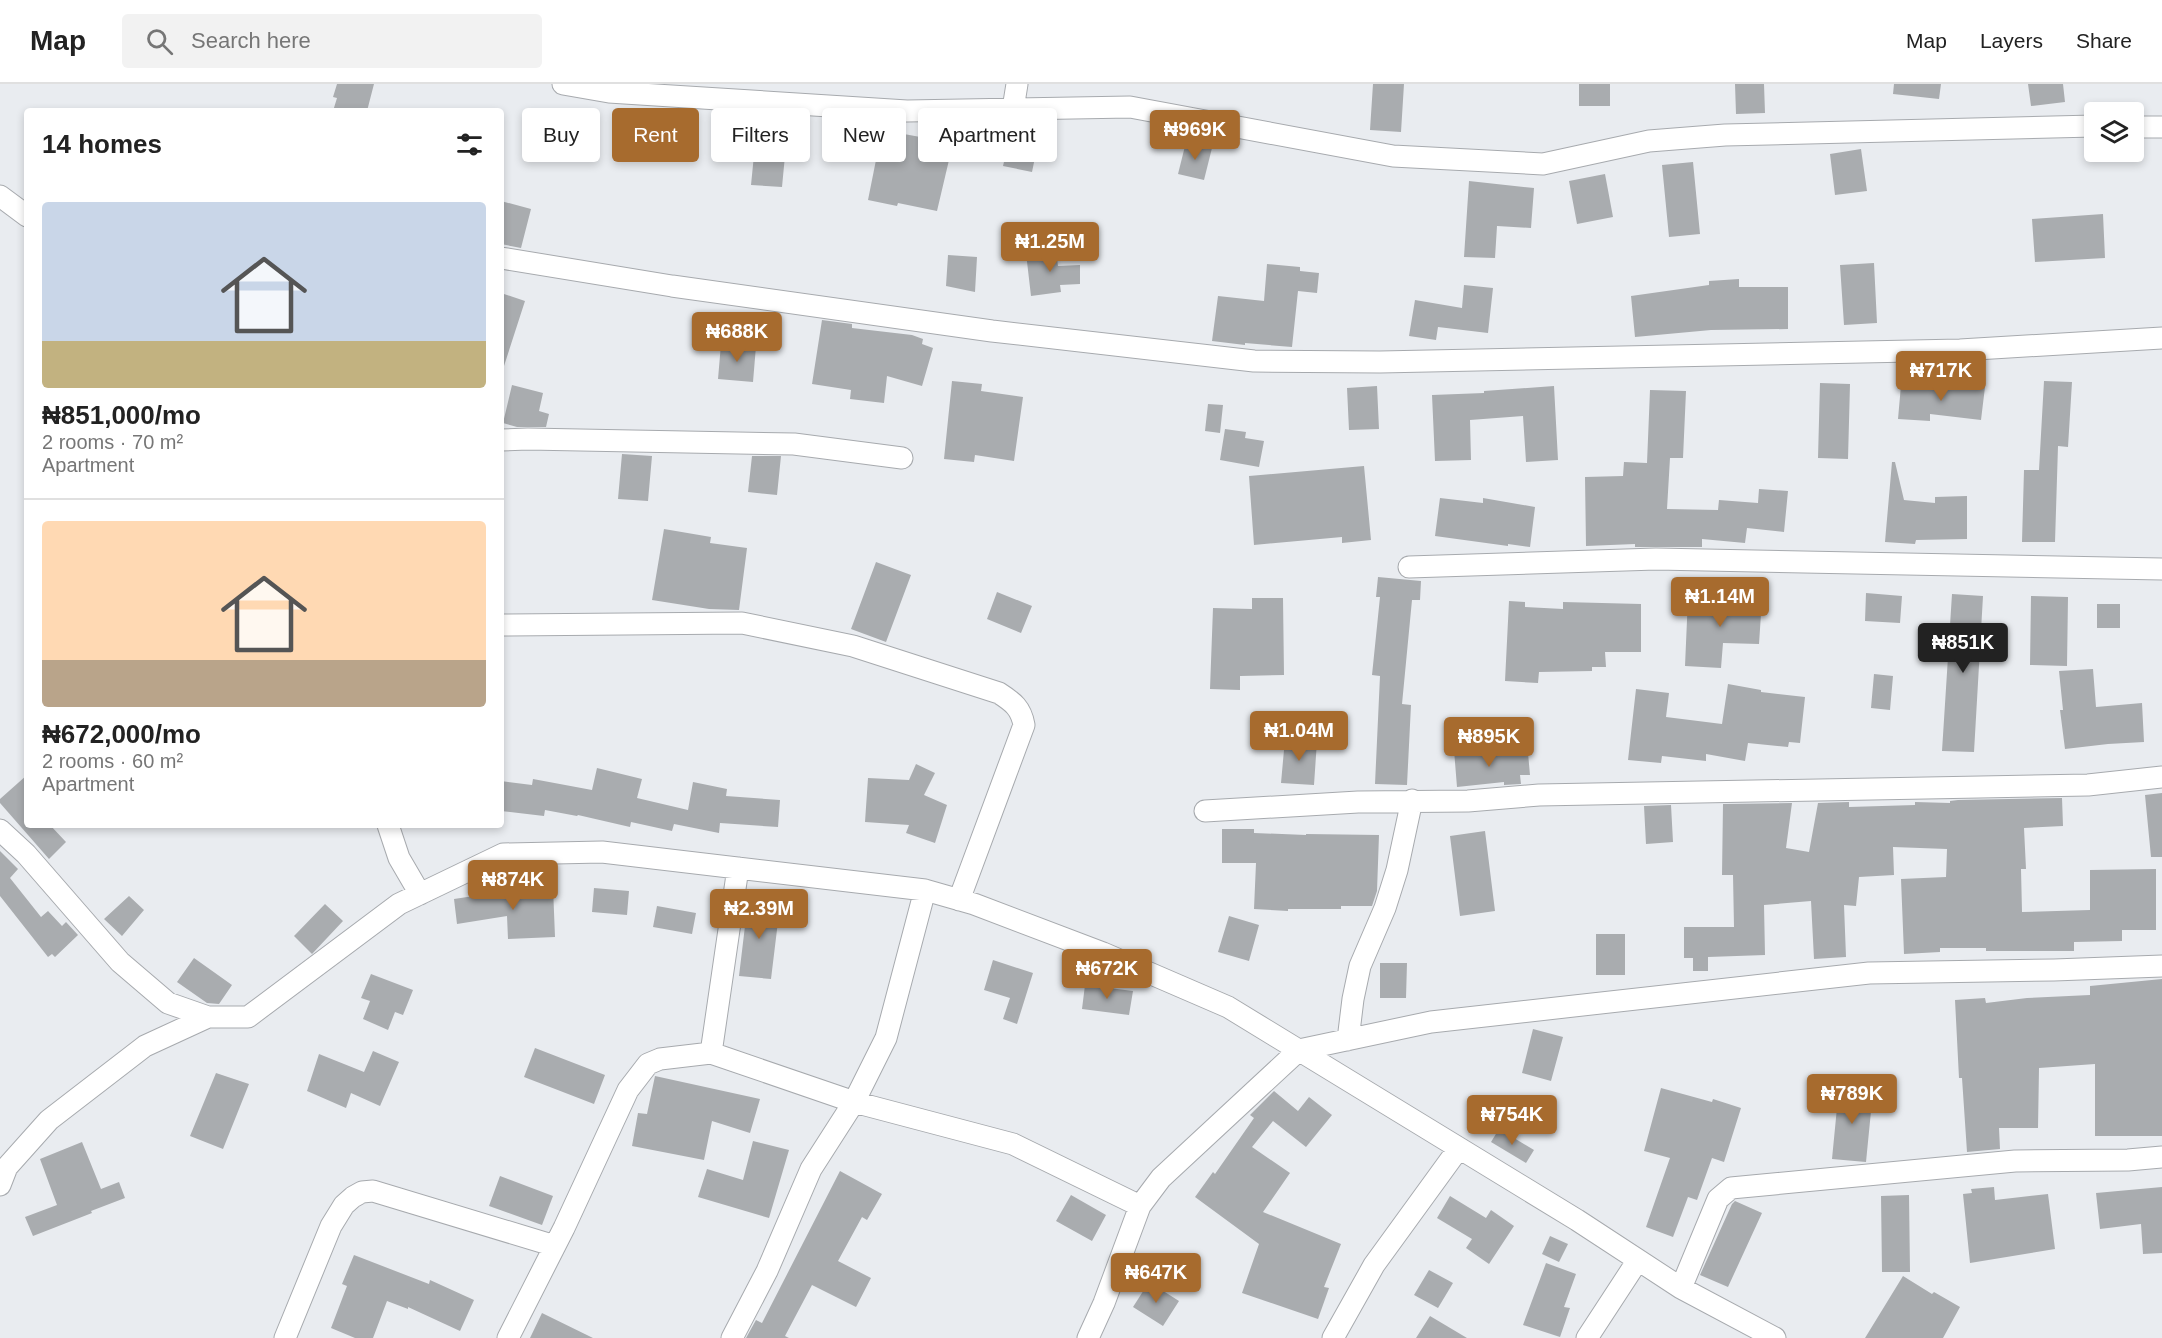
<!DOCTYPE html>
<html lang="en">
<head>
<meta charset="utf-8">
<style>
  :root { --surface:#fff; --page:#f2f2f2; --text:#222; --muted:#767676; --line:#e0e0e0; --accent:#a76b2e }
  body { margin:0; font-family:Helvetica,sans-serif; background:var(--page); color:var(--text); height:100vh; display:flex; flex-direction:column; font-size:22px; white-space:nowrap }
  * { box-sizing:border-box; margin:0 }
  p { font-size:20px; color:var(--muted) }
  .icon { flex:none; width:33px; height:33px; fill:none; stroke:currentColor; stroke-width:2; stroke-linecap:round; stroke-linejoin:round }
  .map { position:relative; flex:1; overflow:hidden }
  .sheet { position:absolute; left:24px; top:24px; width:480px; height:720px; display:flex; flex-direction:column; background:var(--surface); border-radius:6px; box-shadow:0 3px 9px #0003 }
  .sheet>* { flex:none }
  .top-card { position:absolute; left:522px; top:24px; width:570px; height:54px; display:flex; gap:12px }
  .controls { position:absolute; left:2084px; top:18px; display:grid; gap:12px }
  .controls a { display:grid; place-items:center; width:60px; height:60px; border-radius:6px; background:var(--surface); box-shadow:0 3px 9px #0003; font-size:30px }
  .price { position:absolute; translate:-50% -51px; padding:0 14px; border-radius:6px; background:var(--accent); color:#fff; font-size:20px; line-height:39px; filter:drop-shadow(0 2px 3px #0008) }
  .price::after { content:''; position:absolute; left:50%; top:36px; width:18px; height:14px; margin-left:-9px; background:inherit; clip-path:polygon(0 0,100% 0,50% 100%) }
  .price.on { background:#222; color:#fff }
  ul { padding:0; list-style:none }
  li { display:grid; align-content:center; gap:12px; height:318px; padding:0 18px }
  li+li { border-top:2px solid var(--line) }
  li span { display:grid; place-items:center; height:186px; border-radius:6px; color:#555 }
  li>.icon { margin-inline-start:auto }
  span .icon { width:108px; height:108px; fill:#fffc; stroke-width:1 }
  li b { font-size:26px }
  h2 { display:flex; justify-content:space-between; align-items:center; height:72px; padding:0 18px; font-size:26px }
  .tag { padding:0 21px; border-radius:6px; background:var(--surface); box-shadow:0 3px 9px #0003; font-size:21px; line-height:54px }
  .tag.on { background:var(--accent); color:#fff }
  header { display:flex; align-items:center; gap:36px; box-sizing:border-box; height:84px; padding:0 30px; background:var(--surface); border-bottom:2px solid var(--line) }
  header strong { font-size:28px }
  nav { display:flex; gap:33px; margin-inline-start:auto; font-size:21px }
  .search { width:420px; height:54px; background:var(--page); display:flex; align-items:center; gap:15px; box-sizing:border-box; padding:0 21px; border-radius:6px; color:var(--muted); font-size:22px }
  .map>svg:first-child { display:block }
  .building { fill:#a9acaf }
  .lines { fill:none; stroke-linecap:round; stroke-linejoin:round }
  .minor-casing { stroke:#a7aaae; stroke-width:23 }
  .minor { stroke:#fff; stroke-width:21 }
</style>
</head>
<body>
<header>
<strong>Map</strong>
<div class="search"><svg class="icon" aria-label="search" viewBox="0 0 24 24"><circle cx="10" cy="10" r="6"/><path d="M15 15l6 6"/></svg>Search here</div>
<nav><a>Map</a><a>Layers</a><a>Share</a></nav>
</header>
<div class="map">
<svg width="2162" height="1254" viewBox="0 0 2162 1254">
  <rect width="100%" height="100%" fill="#e9ecf0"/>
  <path class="building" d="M337,0H374L367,27H333L337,14L333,13Z
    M1373,0H1404L1401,48L1370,46Z
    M1579,0H1610V22H1579Z
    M1735,0H1764L1765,29L1736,30Z
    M1894,0H1941L1939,15L1893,10Z
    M2028,0H2063L2065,18L2031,22Z
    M727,30L752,32L751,37L788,40L782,103L751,101L754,71L723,68Z
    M965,42L987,43V45L1039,54L1032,88L1003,82L1008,61L964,58Z
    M882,46L953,59L937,127L898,119L897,122L868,116Z
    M1186,58L1212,64L1204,96L1178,90Z
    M1861,65L1867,107L1835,111L1830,70Z
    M1693,78L1700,150L1669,153L1662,81Z
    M1605,90L1613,133L1577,140L1569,97Z
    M1469,97L1534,104L1531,144L1497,142L1495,174L1464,173Z
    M501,117L531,125L521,164L501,160Z
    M2103,130L2105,174L2035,178L2032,135Z
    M1056,166L1058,182L1080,181V200L1060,201L1061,208L1031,212L1026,169Z
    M948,171L977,173L975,208L946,202Z
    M1874,179L1877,239L1844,241L1840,181Z
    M1267,180L1300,183V187L1319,189L1317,209L1298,207L1292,263L1245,259V261L1212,257L1218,212L1264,217Z
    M1739,195V203H1788V245L1711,246L1635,253L1631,212L1709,201V197Z
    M1464,201L1493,204L1488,249L1438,243L1436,256L1409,252L1415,216L1462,224Z
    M501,209L525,217L504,282H501Z
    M822,236L852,240V244L912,251L923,255L922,260L933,264L922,302L887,292L884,319L850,315L851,306L812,300Z
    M721,260L756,262L753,298L718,295Z
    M952,297L982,300L981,307L1023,313L1014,377L975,371L974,378L944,375Z
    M2044,297L2072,298L2068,363L2058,362L2055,458H2022L2024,386H2039Z
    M1820,299L1850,300L1848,375L1818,374Z
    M1956,299L1985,303L1981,336L1930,330V337L1898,335L1901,301L1955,306Z
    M512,301L543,309L539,327L549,330L546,343H517L503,339Z
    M1377,302L1379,345L1349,346L1347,304Z
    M1554,302L1558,376L1526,378L1523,332L1470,336L1471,376L1435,377L1432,311L1484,309V307Z
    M1650,306L1686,307L1683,374H1670L1667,425L1718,426L1719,416L1758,419L1759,405L1788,407L1784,448L1747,444L1745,459L1702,455V463H1635V460L1586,462L1585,393L1623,392L1624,378L1647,379Z
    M1208,320L1223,321L1220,349L1205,347Z
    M1225,345L1246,348L1245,354L1264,357L1259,383L1220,376Z
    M622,370L652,372L648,417L618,415Z
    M752,372H781L777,411L748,408Z
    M1892,378H1895L1904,416L1935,419V413L1967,412V455L1916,456L1915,460L1885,458Z
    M1364,382L1371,456L1342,459V453L1254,461L1249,392Z
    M1440,414L1483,419V414L1535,423L1530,463L1508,460V462L1435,452Z
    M664,445L711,453L710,459L747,464L739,526L709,525L652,516Z
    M876,478L911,491L886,558L851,545Z
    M1378,493L1421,497L1420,516H1412L1402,620L1411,621L1407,701L1375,700L1380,592L1372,591L1380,513H1376Z
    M997,508L1032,522L1021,549L987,535Z
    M1866,509L1902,512L1900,539L1865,537Z
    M1952,510L1983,512L1974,668L1942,667Z
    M2031,512L2068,513L2067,582L2030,581Z
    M1688,513L1762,515L1759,560L1723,559L1721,584L1685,582Z
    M1252,514H1283L1284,591L1240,592V606L1210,605L1213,524L1252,525Z
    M1509,517L1525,518V523L1563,525V518L1641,520V568H1605L1606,583H1592V587L1539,588L1538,599L1505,597Z
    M2097,520H2120V544H2097Z
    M2093,585L2096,623L2142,619L2144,658L2108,660L2065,665L2060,626H2063L2059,587Z
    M1874,590L1893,592L1890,626L1871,624Z
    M1728,600L1761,606V608L1805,613L1800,659L1789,658L1788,663L1748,659L1745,677L1706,670V677L1662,672L1661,679L1628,676L1636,605L1669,609L1666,633L1722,640Z
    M1285,655L1317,657L1314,701L1281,699Z
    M1482,663L1483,672L1528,669L1530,691H1520L1521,700L1504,701V698L1457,703L1454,666Z
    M916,680L935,689L924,711L947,721L935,759L906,749L909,741L865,738L868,694L909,696Z
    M597,684L642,695L637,714L688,726L693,698L727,705L726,712L780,716L778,743L720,739L719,749L674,740L672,747L631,738L630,743L578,731L577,732L545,726L544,732L501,727V697L532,701L533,695L592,706Z
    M27,691V741H50L66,758L49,775L0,719V715Z
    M2162,709V773H2151L2145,711Z
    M2062,714L2063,742L2024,744L2026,785H2021L2022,828L2090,826V786L2156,785V846H2122V857L2074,858V867H1986V864H1940V868L1904,870L1901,795L1946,793L1947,765L1893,763L1894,791L1859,793L1856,822L1844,821L1846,873L1814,875L1811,817L1764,821L1765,871L1708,873V887H1693V874H1684V843H1734L1733,791H1722L1723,720L1792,719L1786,764L1809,768L1818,719L1849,718V723L1915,721V718L1950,719V717L1958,716Z
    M1671,721L1673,758L1646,760L1644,722Z
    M1222,745H1254V749L1306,751V750L1379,751L1377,807L1372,822H1341V825H1288V827L1254,825L1256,779H1222Z
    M1485,747L1495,827L1460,832L1450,752Z
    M0,767L18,785L10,794L41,833L48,827L62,842L66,838L78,851L55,873L52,870L48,873L0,812Z
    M553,803L555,853L508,855L507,832L457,840L454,815L507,807V804Z
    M594,804L629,807L627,831L592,828Z
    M129,812L144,826L122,852L104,835Z
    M748,817L780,821L771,895L739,892Z
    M325,820L343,837L312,870L294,852Z
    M657,822L696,829L692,850L653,843Z
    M1229,832L1259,841L1249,877L1218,868Z
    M1596,850H1625V891H1596Z
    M194,874L232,901L219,920L207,919L177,898Z
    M993,876L1033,889L1017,940L1003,935L1010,914L984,906Z
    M1380,879H1407L1406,914H1380Z
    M371,890L413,906L403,931L395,928L388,946L363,935L370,917L361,914Z
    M2162,895V1052H2095V980L2039,984L2038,1044H1999L2000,1065L1967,1068L1962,994H1959L1955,916L1985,914L1986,919L2027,914L2090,911V902Z
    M1085,901L1133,907L1129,931L1082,925Z
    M1533,945L1563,953L1551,997L1522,989Z
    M535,964L605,991L594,1020L524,993Z
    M373,967L399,978L380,1022L351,1009L346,1024L307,1007L319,970L364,988Z
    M216,989L249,1000L223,1065L190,1052Z
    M655,992L760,1015L750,1049L712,1037L704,1076L632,1062L638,1029L647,1030Z
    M1839,1003L1873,1007L1866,1078L1832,1075Z
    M1661,1004L1712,1018L1713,1015L1741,1024L1724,1078L1712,1074L1697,1116L1688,1113L1673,1153L1646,1143L1670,1074L1644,1067Z
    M1274,1007L1298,1027L1309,1013L1332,1031L1306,1063L1273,1037L1252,1063L1290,1089L1263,1128L1341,1160L1324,1203L1329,1204L1318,1235L1242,1209L1259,1160L1195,1113L1213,1088L1215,1090L1254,1034L1250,1031Z
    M1499,1045L1534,1066L1526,1079L1491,1058Z
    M753,1057L789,1066L769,1134L698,1113L707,1085L743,1096Z
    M82,1058L101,1105L119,1098L125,1114L91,1127L92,1129L33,1152L25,1133L57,1121L40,1075Z
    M840,1087L882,1110L867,1136L862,1133L838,1177L871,1194L856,1223L812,1201L785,1252L789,1254H746L756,1236L762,1239Z
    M500,1092L553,1112L542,1141L489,1122Z
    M1994,1103L1995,1116L2048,1110L2055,1165L1970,1179L1963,1110L1972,1109L1971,1105Z
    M2162,1103V1169L2143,1170L2141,1140L2100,1145L2096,1109Z
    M1071,1111L1106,1131L1092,1157L1056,1137Z
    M1909,1111L1910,1188H1882L1881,1112Z
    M1450,1112L1486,1134L1491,1126L1514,1142L1489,1180L1466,1164L1472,1155L1437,1134Z
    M1735,1117L1762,1129L1728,1203L1700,1191L1732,1120Z
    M1550,1152L1568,1160L1559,1178L1542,1170Z
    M354,1171L429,1200L430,1196L474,1216L460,1247L408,1223V1225L387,1217L373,1254H355L331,1244L347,1202L342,1200Z
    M1546,1179L1576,1190L1564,1223L1570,1224L1560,1253L1523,1241Z
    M1429,1186L1453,1199L1438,1224L1414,1211Z
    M1903,1192L1932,1210L1934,1208L1960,1223L1943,1254H1865Z
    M1149,1198L1179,1217L1163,1242L1133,1223Z
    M542,1229L593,1254H530Z
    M1430,1232L1467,1254H1416Z"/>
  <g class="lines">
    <g class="minor-casing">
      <path id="minor" d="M563,0L609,8L907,27L1130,23L1393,72L1543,80L1649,57L1725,51L2094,42
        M1013,25L1017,0
        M2133,43H2162
        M0,112L27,132
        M501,174L672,202L992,247L1254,277L1380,278L1960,266L2162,254
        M501,356L528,355L794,360L902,374
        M1409,483L1656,475L2162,485
        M501,541L742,539L853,562L999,609C1013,618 1021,624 1024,641L959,816
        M1205,727L1358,718L1468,717L1539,711L2088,701L2162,693
        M388,741L399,774L420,810
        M0,746L26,770L120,878L168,919L208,933H248L399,820L503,770L602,768L925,806L974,820L1103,869L1228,923L1577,1136L1681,1204L1775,1254
        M1348,956L1353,915L1360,882L1385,824L1397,786L1412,716
        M711,969L854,1018L1013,1060L1140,1122
        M0,1101L7,1083L49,1036L145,962L208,933
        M1681,1204L1718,1115L1731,1104L2015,1077L2128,1076L2162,1073
        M285,1254L331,1142L344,1121L353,1113L362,1108L373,1107L555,1162
        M508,1254L564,1144L628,1006L648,980L660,975L711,969L738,784
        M732,1254L767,1187L811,1085L854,1018L886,954L925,806
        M1088,1254L1104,1219L1140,1122L1161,1094L1299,966L1431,938L1869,889L2054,886L2162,882
        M1333,1254L1374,1181L1459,1064
        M1587,1254L1638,1176"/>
    </g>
    <use href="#minor" class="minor"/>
  </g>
</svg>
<div class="controls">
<a><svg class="icon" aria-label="layers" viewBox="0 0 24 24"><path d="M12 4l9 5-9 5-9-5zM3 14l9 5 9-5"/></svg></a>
</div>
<b class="price" style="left:1195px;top:77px">₦969K</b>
<b class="price" style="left:1050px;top:189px">₦1.25M</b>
<b class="price" style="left:737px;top:279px">₦688K</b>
<b class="price" style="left:1941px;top:318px">₦717K</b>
<b class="price" style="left:1720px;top:544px">₦1.14M</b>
<b class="price on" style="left:1963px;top:590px">₦851K</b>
<b class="price" style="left:1299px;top:678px">₦1.04M</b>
<b class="price" style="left:1489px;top:684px">₦895K</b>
<b class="price" style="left:513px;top:827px">₦874K</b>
<b class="price" style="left:759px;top:856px">₦2.39M</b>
<b class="price" style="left:1107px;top:916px">₦672K</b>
<b class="price" style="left:1852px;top:1041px">₦789K</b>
<b class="price" style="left:1512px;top:1062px">₦754K</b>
<b class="price" style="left:1156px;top:1220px">₦647K</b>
<div class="top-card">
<a class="tag">Buy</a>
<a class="tag on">Rent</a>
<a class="tag">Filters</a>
<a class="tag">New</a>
<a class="tag">Apartment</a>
</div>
<section class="sheet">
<h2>14 homes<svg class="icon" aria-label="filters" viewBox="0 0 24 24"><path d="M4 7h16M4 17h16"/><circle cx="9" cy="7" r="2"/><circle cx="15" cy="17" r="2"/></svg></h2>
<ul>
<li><span style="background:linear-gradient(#c9d6e8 75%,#c2b280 0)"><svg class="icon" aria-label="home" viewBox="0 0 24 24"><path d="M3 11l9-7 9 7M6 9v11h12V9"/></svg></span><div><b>₦851,000/mo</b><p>2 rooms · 70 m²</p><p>Apartment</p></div></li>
<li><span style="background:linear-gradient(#ffd9b3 75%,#b9a48a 0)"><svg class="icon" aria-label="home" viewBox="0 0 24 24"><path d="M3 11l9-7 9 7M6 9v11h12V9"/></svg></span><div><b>₦672,000/mo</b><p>2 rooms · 60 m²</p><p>Apartment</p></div></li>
</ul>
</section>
</div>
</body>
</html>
